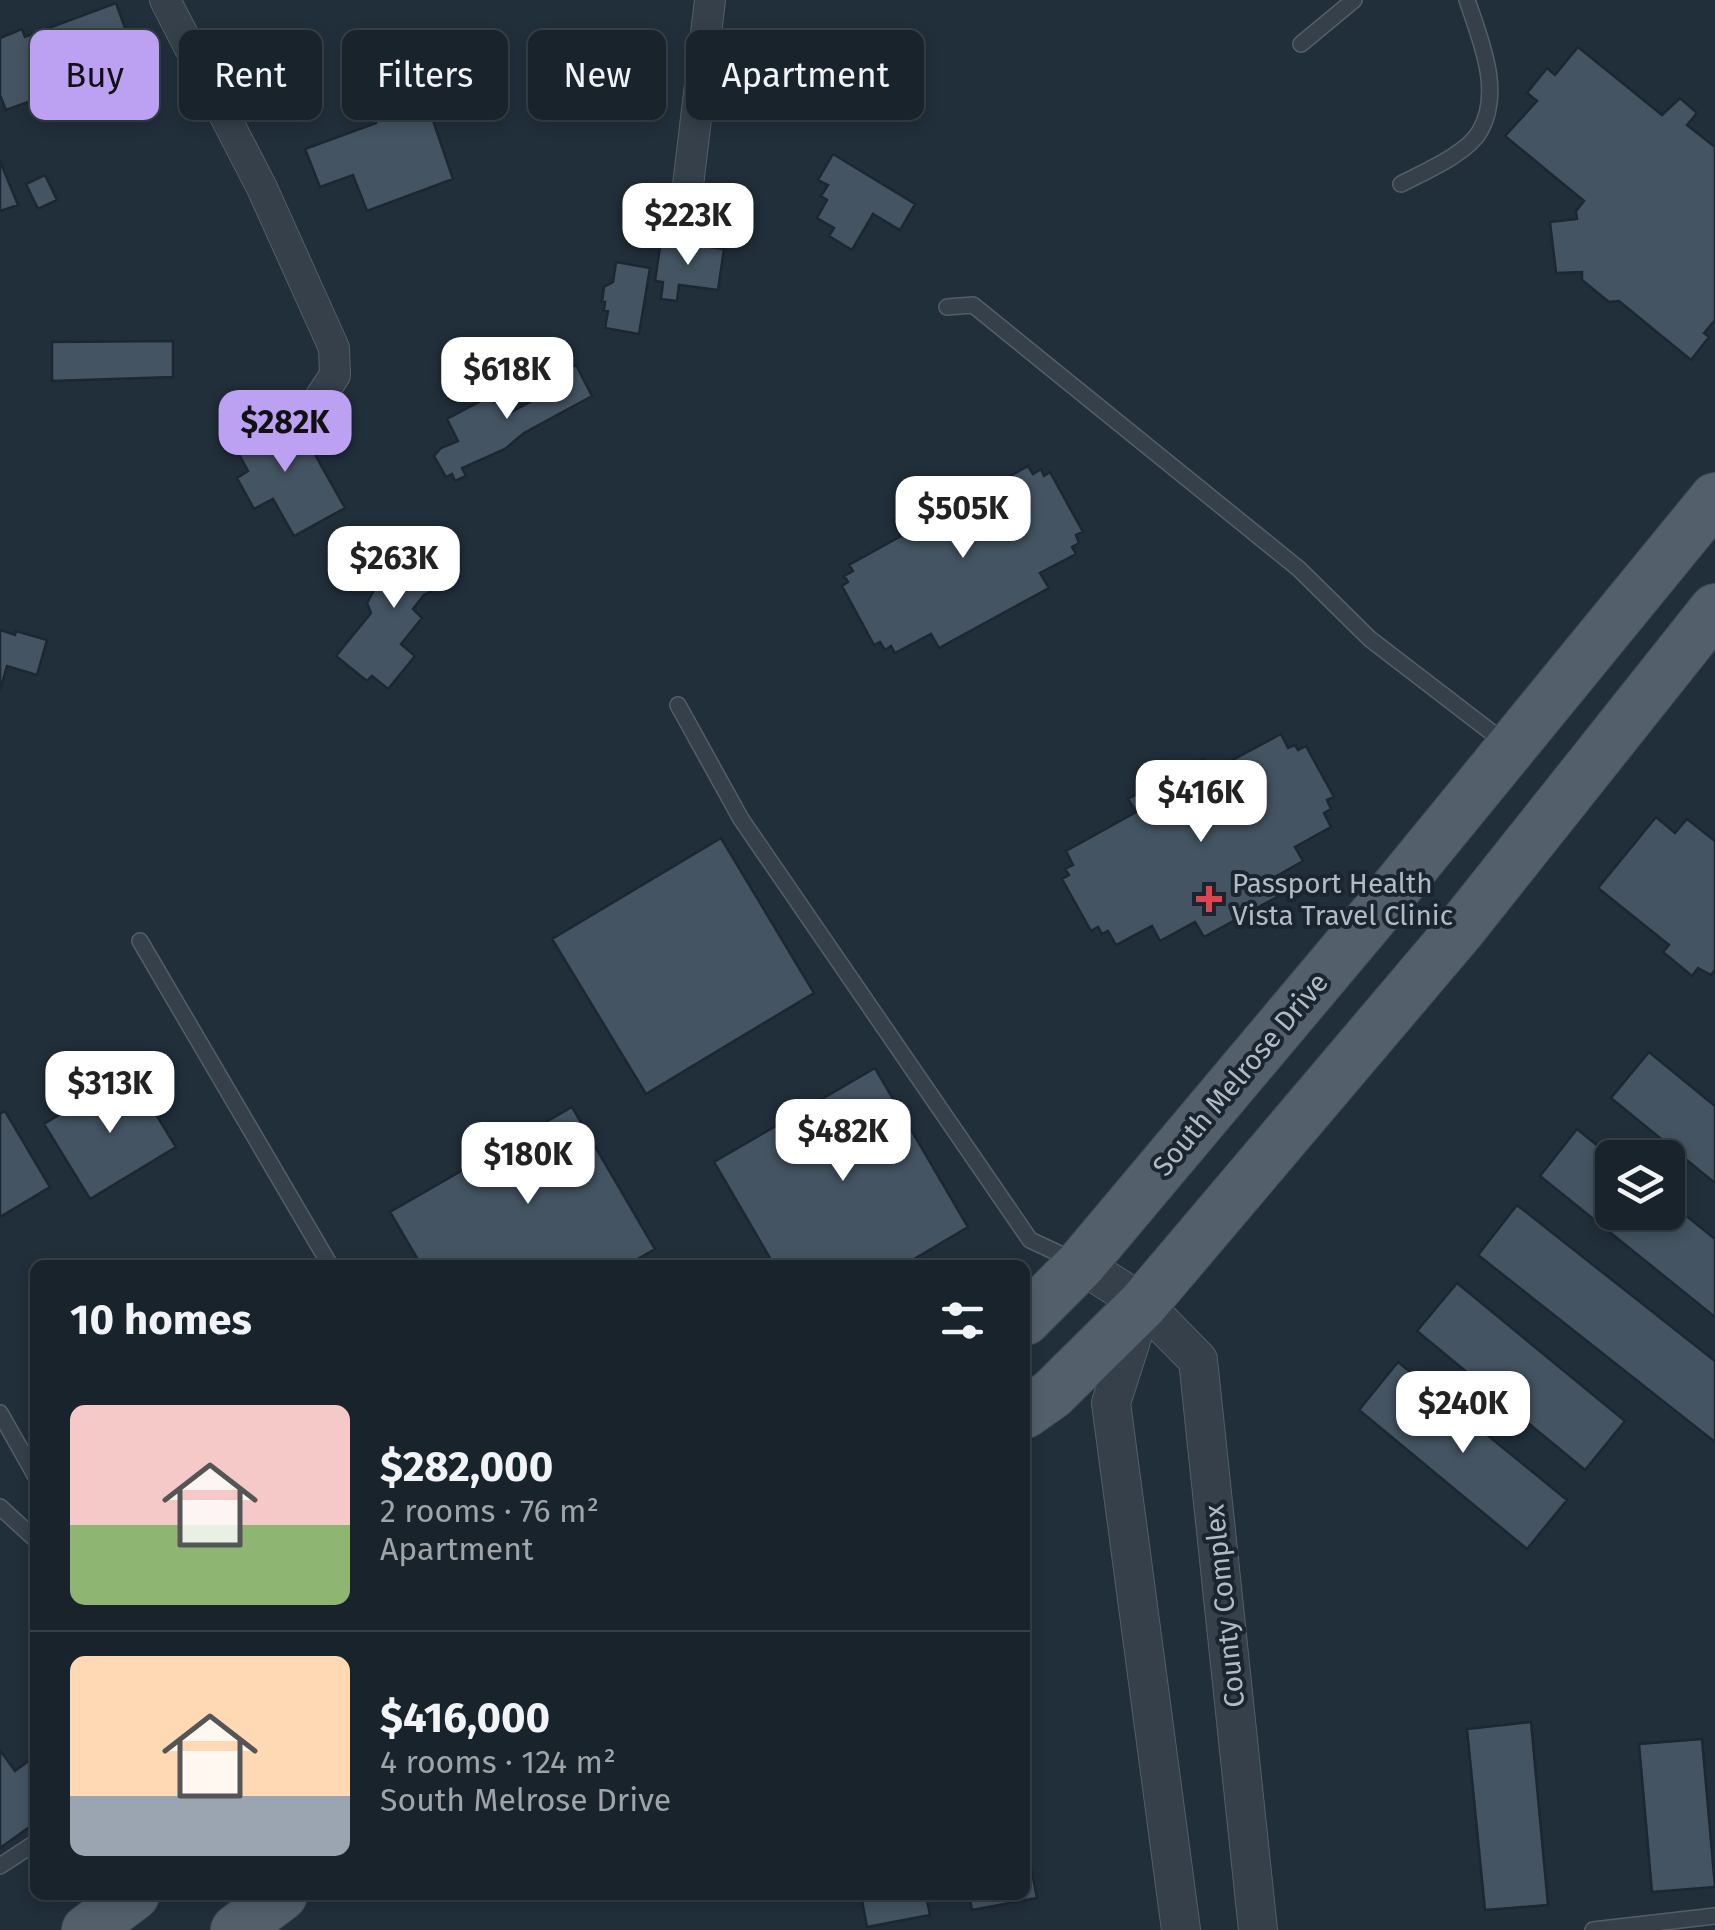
<!DOCTYPE html>
<html lang="en">
<head>
<meta charset="utf-8">
<style>
  :root { --surface:#19232c; --page:#262f38; --text:#f1f3f6; --muted:#9fa4a9; --line:#374048; --accent:#bca0f2 }
  body { margin:0; font-family:"Fira Sans",sans-serif; background:var(--page); color:var(--text); height:100vh; display:flex; flex-direction:column; font-size:38px; white-space:nowrap }
  * { box-sizing:border-box; margin:0 }
  p { font-size:32px; color:var(--muted) }
  .icon { flex:none; width:55px; height:55px; fill:none; stroke:currentColor; stroke-width:2; stroke-linecap:round; stroke-linejoin:round }
  .map { position:relative; flex:1; overflow:hidden }
  .side { position:absolute; left:30px; top:1260px; width:1000px; height:640px; display:flex; flex-direction:column; background:var(--surface); border-radius:15px; box-shadow:0 5px 15px #0003,0 0 0 2px var(--line) }
  .side>* { flex:none }
  .top-card { position:absolute; left:30px; top:30px; width:1000px; height:90px; display:flex; gap:20px }
  .buttons { position:absolute; left:1595px; top:1140px; display:grid; gap:20px }
  .buttons a { display:grid; place-items:center; width:90px; height:90px; border-radius:15px; background:var(--surface); box-shadow:0 5px 15px #0003,0 0 0 2px var(--line); font-size:50px }
  .price { position:absolute; translate:-50% -85px; padding:0 22px; border-radius:20px; background:#fff; color:#222; font-size:32px; line-height:65px; filter:drop-shadow(0 2px 5px #0008) }
  .price::after { content:''; position:absolute; left:50%; top:60px; width:30px; height:22px; margin-left:-15px; background:inherit; clip-path:polygon(0 0,100% 0,50% 100%) }
  .price.active { background:var(--accent); color:#111 }
  ul { padding:0; list-style:none }
  li { display:flex; align-items:center; gap:30px; height:250px; padding:0 40px }
  li+li { border-top:2px solid var(--line) }
  li span { display:grid; place-items:center; flex:none; width:280px; height:200px; border-radius:15px; color:#555 }
  li>.icon { margin-inline-start:auto }
  span .icon { width:120px; height:120px; fill:#fffc; stroke-width:1 }
  li b { font-size:42px }
  h2 { display:flex; justify-content:space-between; align-items:center; height:120px; padding:0 40px; font-size:42px }
  .chip { padding:0 35px; border-radius:15px; background:var(--surface); box-shadow:0 5px 15px #0003,0 0 0 2px var(--line); font-size:35px; line-height:90px }
  .chip.active { background:var(--accent); color:#111 }
  .map>svg:first-child { display:block }
  .building { fill:#445462; stroke:#1c2732; stroke-width:2.5 }
  .lines { fill:none; stroke-linecap:round; stroke-linejoin:round }
  .service-casing { stroke:#535e69; stroke-width:18 }
  .minor-casing { stroke:#535e69; stroke-width:32 }
  .tertiary-casing { stroke:#535e69; stroke-width:40 }
  .primary-casing { stroke:#414c57; stroke-width:52 }
  .service { stroke:#35404b; stroke-width:15 }
  .minor { stroke:#35404b; stroke-width:30 }
  .tertiary { stroke:#35404b; stroke-width:38 }
  .primary { stroke:#53606c; stroke-width:50 }
  .health-dot { fill:#e0444e; stroke:#1a2530; stroke-width:4 }
  .labels { text-anchor:middle; stroke-width:8; stroke-linejoin:round; paint-order:stroke }
  .poi-label { font-size:28px; fill:#b0bbc7; stroke:#1a2530; text-anchor:start }
  .street-label { font-size:28px; fill:#b0bbc7; stroke:#1a2530 }
</style>
</head>
<body>
<div class="map">
<svg width="1715" height="1930" viewBox="0 0 1715 1930">
  <rect width="100%" height="100%" fill="#212f3b"/>
  <path class="building" d="M116,3L137,61L87,80L96,103L48,120L39,98L6,110L0,95V38L22,29L25,37Z
    M1578,47L1662,115L1680,98L1697,113L1687,125L1715,147V320L1704,333L1709,337L1691,360L1619,301L1609,302L1582,280V272L1556,273L1550,222L1577,219L1576,211L1584,201L1505,136L1537,101L1527,93L1547,68L1555,75Z
    M774 81a12 12 0 1 1 24 0a12 12 0 1 1-24 0Z
    M424,94L453,179L367,211L353,175L320,187L305,149L376,123L372,114Z
    M833,154L915,204L900,230L873,214L852,250L829,236L834,228L817,218L827,200L821,196L828,185L818,180Z
    M0,161L18,205L0,211Z
    M45,175L57,200L38,209L26,184Z
    M661,240L724,249L718,290L679,285L677,301L661,299L663,282L655,281Z
    M616,262L650,268L639,334L605,328L608,311L604,310L605,302H602L604,287L613,282Z
    M173,341V377L52,381V342Z
    M576,365L592,396L524,433L505,449L462,468L466,476L455,481L452,474L446,477L434,456L441,448L458,441L447,419L490,396L494,402L504,397L511,412L543,395L538,385Z
    M273,411L290,443L304,435L345,508L294,536L273,499L254,509L237,478L248,471L229,436Z
    M1028,466L1033,474L1041,469L1044,476L1050,472L1083,532L1076,535L1079,543L1072,547L1076,554L1040,573L1049,588L939,648L931,634L895,653L891,646L885,650L880,642L874,645L842,586L848,582L844,576L853,571L849,565L901,536L893,521L967,481L975,496Z
    M418,539L428,560L445,554L451,559L460,576L424,595L413,609L422,618L401,644L415,656L388,689L372,676L367,681L336,656L371,613L367,603L373,592L362,571Z
    M0,630L15,635L16,631L47,640L37,675L7,666L0,691Z
    M1281,734L1288,748L1295,745L1298,750L1306,746L1334,797L1327,800L1331,809L1324,813L1331,827L1295,847L1303,861L1268,881L1277,897L1204,937L1195,922L1160,941L1152,926L1116,945L1108,931L1102,934L1098,927L1091,931L1062,879L1069,875L1065,869L1073,865L1066,851L1136,812L1128,799L1203,759L1210,772Z
    M1656,817L1675,833L1687,819L1715,841V970L1711,975L1698,968L1692,976L1663,952L1669,945L1598,888Z
    M721,838L814,993L646,1094L552,939Z
    M1649,1052L1715,1106V1183L1611,1098Z
    M875,1068L968,1227L904,1265H774L714,1162Z
    M130,1072L176,1147L90,1199L44,1124Z
    M572,1107L655,1249L627,1265H421L390,1212Z
    M5,1111L50,1187L0,1217V1114Z
    M1577,1129L1613,1158L1612,1212H1668V1201L1715,1239V1317L1540,1176Z
    M1517,1205L1715,1361V1442L1478,1255Z
    M1457,1283L1625,1421L1585,1470L1417,1331Z
    M1398,1362L1567,1500L1527,1549L1359,1410Z
    M1531,1722L1548,1905L1485,1910L1467,1729Z
    M1702,1739L1715,1887L1652,1892L1639,1744Z
    M0,1750L15,1771L35,1756V1823L0,1848Z
    M1025,1836L1037,1898L972,1910L969,1895H1025Z
    M861,1895H926L930,1915L867,1927Z"/>
  <g class="lines">
    <g class="service-casing">
      <path id="service" d="M1301,44L1354,0
        M1401,184C1424,172 1467,154 1480,131C1503,91 1480,39 1467,0
        M947,307L973,305L1299,569L1370,639L1508,745
        M678,705L741,819L1030,1240L1073,1260
        M140,941L330,1265
        M0,1413L35,1475
        M0,1507L35,1539
        M0,1866L35,1843
        M1593,1930L1715,1916"/>
    </g>
    <g class="minor-casing">
      <path id="minor" d="M165,0L262,188L334,348L335,375L321,396
        M685,211L710,0"/>
    </g>
    <g class="tertiary-casing">
      <path id="tertiary" d="M1081,1264L1143,1304L1198,1360L1258,1930
        M1142,1306L1111,1403L1181,1930"/>
    </g>
    <g class="primary-casing">
      <path id="primary" d="M1025,1320L1081,1264L1370,920L1715,498
        M1025,1413L1052,1394L1143,1304L1459,931L1715,609
        M87,1930L134,1895
        M236,1930L282,1895"/>
    </g>
    <use href="#service" class="service"/>
    <use href="#minor" class="minor"/>
    <use href="#tertiary" class="tertiary"/>
    <use href="#primary" class="primary"/>
  </g>
  <path class="health-dot" d="M1204 884h10v10h10v10h-10v10h-10v-10h-10v-10h10z"/>
  <g class="labels">
    <g class="poi-label">
      <text x="1232" y="893">Passport Health<tspan x="1232" dy="32">Vista Travel Clinic</tspan></text>
    </g>
    <g class="street-label">
      <text transform="translate(1240 1074) rotate(-50)" y="10">South Melrose Drive</text>
      <text transform="translate(1224 1606) rotate(-96)" y="10">County Complex</text>
    </g>
  </g>
</svg>
<div class="buttons">
<a><svg class="icon" aria-label="layers" viewBox="0 0 24 24"><path d="M12 4l9 5-9 5-9-5zM3 14l9 5 9-5"/></svg></a>
</div>
<b class="price" style="left:688px;top:268px">$223K</b>
<b class="price" style="left:507px;top:422px">$618K</b>
<b class="price active" style="left:285px;top:475px">$282K</b>
<b class="price" style="left:963px;top:561px">$505K</b>
<b class="price" style="left:394px;top:611px">$263K</b>
<b class="price" style="left:1201px;top:845px">$416K</b>
<b class="price" style="left:110px;top:1136px">$313K</b>
<b class="price" style="left:843px;top:1184px">$482K</b>
<b class="price" style="left:528px;top:1207px">$180K</b>
<b class="price" style="left:1463px;top:1456px">$240K</b>
<div class="top-card">
<a class="chip active">Buy</a>
<a class="chip">Rent</a>
<a class="chip">Filters</a>
<a class="chip">New</a>
<a class="chip">Apartment</a>
</div>
<section class="side">
<h2>10 homes<svg class="icon" aria-label="filters" viewBox="0 0 24 24"><path d="M4 7h16M4 17h16"/><circle cx="9" cy="7" r="2"/><circle cx="15" cy="17" r="2"/></svg></h2>
<ul>
<li><span style="background:linear-gradient(#f6c9c9 60%,#8fb573 0)"><svg class="icon" aria-label="home" viewBox="0 0 24 24"><path d="M3 11l9-7 9 7M6 9v11h12V9"/></svg></span><div><b>$282,000</b><p>2 rooms · 76 m²</p><p>Apartment</p></div></li>
<li><span style="background:linear-gradient(#ffd9b3 70%,#9aa5b1 0)"><svg class="icon" aria-label="home" viewBox="0 0 24 24"><path d="M3 11l9-7 9 7M6 9v11h12V9"/></svg></span><div><b>$416,000</b><p>4 rooms · 124 m²</p><p>South Melrose Drive</p></div></li>
</ul>
</section>
</div>
</body>
</html>
